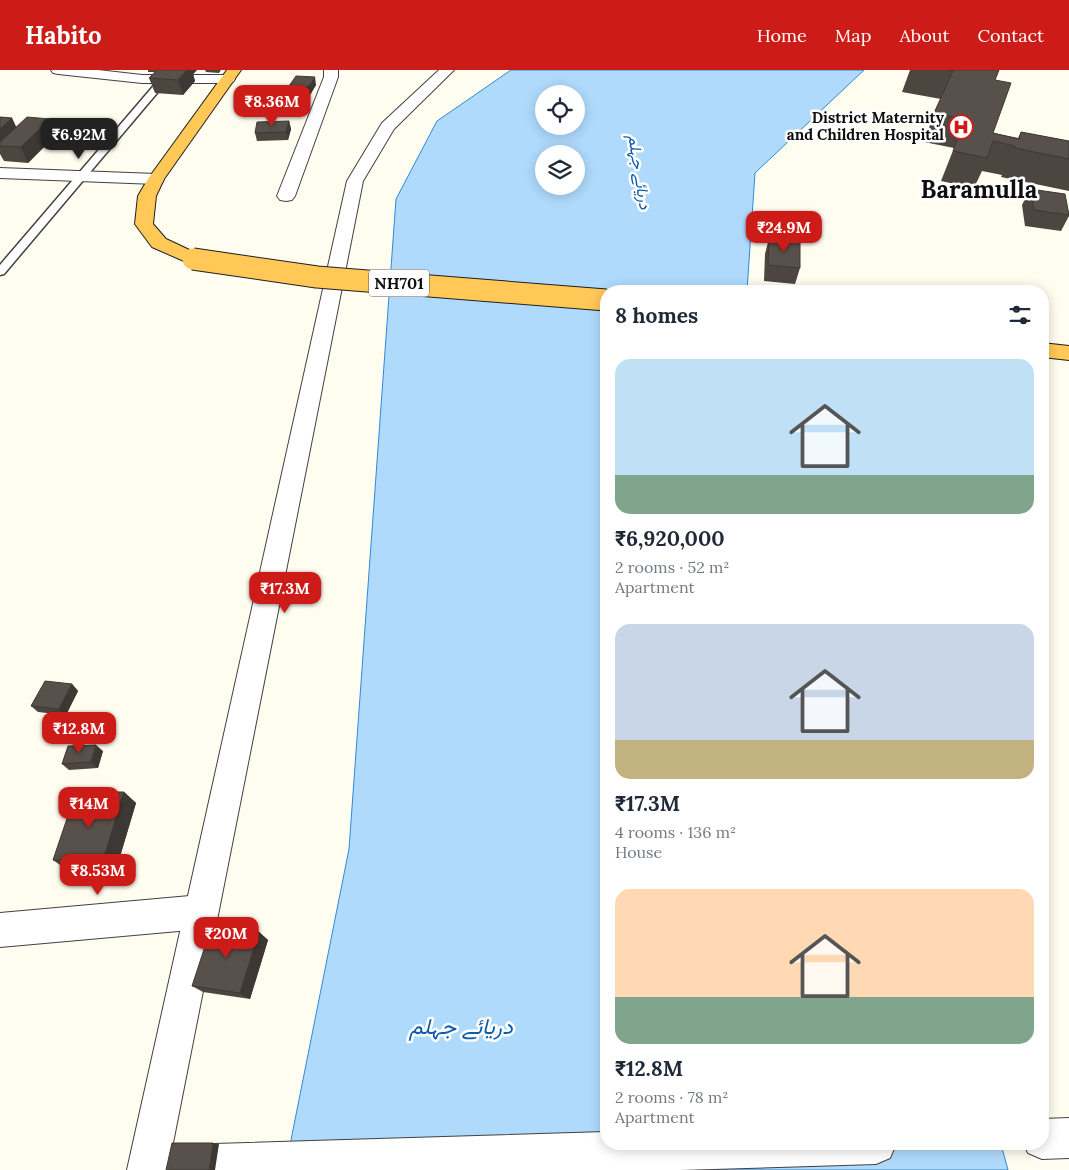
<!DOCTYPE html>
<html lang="en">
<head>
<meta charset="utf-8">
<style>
  :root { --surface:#fff; --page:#f6f6f7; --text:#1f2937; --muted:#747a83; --accent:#cd1c18 }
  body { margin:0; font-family:Lora,Vazirmatn,serif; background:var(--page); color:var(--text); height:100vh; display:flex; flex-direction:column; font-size:19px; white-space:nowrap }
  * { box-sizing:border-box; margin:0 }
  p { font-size:16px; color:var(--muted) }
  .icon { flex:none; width:28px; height:28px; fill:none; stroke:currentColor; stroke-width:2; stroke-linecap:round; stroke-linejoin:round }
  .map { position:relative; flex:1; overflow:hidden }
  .drawer { position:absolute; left:600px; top:215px; width:449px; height:865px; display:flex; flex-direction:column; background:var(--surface); border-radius:20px; box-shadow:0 2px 12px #0003 }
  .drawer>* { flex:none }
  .buttons { position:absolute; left:535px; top:15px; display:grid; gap:10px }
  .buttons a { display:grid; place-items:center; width:50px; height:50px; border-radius:50%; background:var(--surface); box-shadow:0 2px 12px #0003; font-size:25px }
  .price { position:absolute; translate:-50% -42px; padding:0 11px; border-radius:10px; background:var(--accent); color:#fff; font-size:16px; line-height:32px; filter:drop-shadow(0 1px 2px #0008) }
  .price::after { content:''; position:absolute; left:50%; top:30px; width:15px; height:11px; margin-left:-8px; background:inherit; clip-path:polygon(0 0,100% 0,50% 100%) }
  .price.selected { background:#222; color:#fff }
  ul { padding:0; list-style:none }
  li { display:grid; align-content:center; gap:10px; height:265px; padding:0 15px }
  li span { display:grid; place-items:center; height:155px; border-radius:15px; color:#555 }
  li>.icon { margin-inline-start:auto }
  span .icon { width:90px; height:90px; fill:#fffc; stroke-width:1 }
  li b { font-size:21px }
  h2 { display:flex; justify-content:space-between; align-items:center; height:60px; padding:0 15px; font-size:21px }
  header { display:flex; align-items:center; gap:30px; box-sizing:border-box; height:70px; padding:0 25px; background:var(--accent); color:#fff }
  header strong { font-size:24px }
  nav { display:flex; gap:28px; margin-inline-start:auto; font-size:18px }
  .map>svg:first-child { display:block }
  .water { fill:#afdafc; stroke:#2e89da; fill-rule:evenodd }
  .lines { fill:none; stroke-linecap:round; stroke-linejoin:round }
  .service-casing { stroke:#414141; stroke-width:3 }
  .minor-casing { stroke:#414141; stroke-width:2 }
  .tertiary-casing { stroke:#414141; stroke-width:2 }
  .trunk-casing { stroke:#1f1f1f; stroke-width:2 }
  .service { fill:#fff; fill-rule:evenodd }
  .minor { fill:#fff; fill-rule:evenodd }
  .tertiary { fill:#fff; fill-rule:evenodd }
  .trunk { fill:#ffc857; fill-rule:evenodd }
  .trunk-bridge-casing { stroke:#1f1f1f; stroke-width:23; stroke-linecap:butt }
  .trunk-bridge { stroke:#ffc857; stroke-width:21 }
  .wall { fill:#4c4540 }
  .shaded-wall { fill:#3e3834 }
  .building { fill:#58504a; stroke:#3e3834 }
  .labels { text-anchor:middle; stroke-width:5; stroke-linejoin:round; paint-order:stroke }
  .far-poi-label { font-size:15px; font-weight:bold; fill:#0e0e0e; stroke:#fff; text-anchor:end }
  .far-water-label { font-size:16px; font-style:italic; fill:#0b5bad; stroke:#fff }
  .shield { fill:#fff; stroke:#565656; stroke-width:1 }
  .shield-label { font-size:16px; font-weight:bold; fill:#0e0e0e }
  .near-water-label { font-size:22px; font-style:italic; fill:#0b5bad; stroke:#fff }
  .far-town-label { font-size:24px; font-weight:bold; fill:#0e0e0e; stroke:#fff }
</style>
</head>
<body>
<header>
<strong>Habito</strong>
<nav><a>Home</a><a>Map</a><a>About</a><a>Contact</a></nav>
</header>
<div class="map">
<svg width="1069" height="1100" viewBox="0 0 1069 1100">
  <rect width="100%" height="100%" fill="#fffdf0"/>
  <path class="water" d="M511,0H864L755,103L747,221H606V1074H1001L1008,1100H285L349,779L396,129L437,51ZM544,24H576V56H544ZM544,84H576V116H544Z"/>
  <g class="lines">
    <g class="service-casing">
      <path id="service" d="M165,5L168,6V10L4,204L0,205V195L162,6Z"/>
    </g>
    <g class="minor-casing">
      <path id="minor" d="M51,0H98L142,5H228L233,6L235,9L233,12L228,13H142L58,4L53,3Z
        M324,0H338V7L295,126L292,130L286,131L280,130L277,126L324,7Z
        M0,98L156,104L162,105L164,109L162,113L156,114L0,108Z
        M201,825L213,830L218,842L213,854L201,859L0,877V843Z"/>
    </g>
    <g class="tertiary-casing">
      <path id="tertiary" d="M439,0H454L394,59L363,111L172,1078L180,1075L606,1062V1074H896L890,1088L876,1094L680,1100H127L347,111L382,53Z
        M1069,1048V1088L1042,1089L1028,1083L1024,1074H1042V1049Z"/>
    </g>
    <g class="trunk-casing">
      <path id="trunk" d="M227,0H241L164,109L156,126L153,154L166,169L200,185L202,189L200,193L193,195L152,177L135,154L138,126L148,109Z
        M1042,273L1069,276V290L1042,287Z"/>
    </g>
    <use href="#service" class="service"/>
    <use href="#minor" class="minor"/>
    <use href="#tertiary" class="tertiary"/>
    <use href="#trunk" class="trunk"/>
    <g class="trunk-bridge-casing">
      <path id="trunk-bridge" d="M193,189L317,207L606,230"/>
    </g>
    <use href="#trunk-bridge" class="trunk-bridge"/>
  </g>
  <path class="wall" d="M148,0H197L193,4L195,11L183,25L155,23L149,8L155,2H148Z
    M205,0H221L219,3L206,2Z
    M910,0H999L995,10L993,63L1018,68L1021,62L1069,71V121L1001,107L1002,105L982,101L974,118L941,111L954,78L924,72L934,43L941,29L902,22Z
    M316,15L310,25L291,24L289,16Z
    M0,47L12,48L16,57L50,49L57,64L28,93L4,91L0,84Z
    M289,51L291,59L288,70L257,71L255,63Z
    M1030,119L1069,143V146L1061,161L1025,156L1022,135Z
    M769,168L800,198L795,214L764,211L765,184Z
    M72,614L78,621L66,645L38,642L31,636Z
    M103,681L98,698L69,700L62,694Z
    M124,722L136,733L113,810H86L72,800H67L53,790Z
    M259,862L268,870L250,929L203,922L192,916Z"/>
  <path class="shaded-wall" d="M187,0H197L193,4L195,11L183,25L178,10Z
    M315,7L316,15L310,25L308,17Z
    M12,48L19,63L0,76V59Z
    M50,49L57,64L28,93L21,77Z
    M289,51L291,59L288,70L286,62Z
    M72,614L78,621L66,645L59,639Z
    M96,675L103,681L98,698L91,692Z
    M124,722L136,733L113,810L100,800Z
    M259,862L268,870L250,929L240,923Z
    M213,1073L219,1074L215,1100H209Z"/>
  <path class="building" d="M157,0H187L178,10L149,8Z
    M947,0H999L995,10L1011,13L993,63L1019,69L1021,62L1069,71V89L1015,78V76L993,71L987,88L953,81L965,49L934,43L953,1Z
    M296,6L315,7L308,17L289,16Z
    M0,47L12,48L0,59Z
    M27,47L50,49L21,77L0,76V72Z
    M289,51L286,62L255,63L257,52Z
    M1030,119L1065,124L1069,145L1034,140Z
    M769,168L800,171V198L768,195Z
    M45,611L72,614L59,639L31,636Z
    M96,675L91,692L62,694L68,676Z
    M76,722H124L100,800H72L75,790H53Z
    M212,855L259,862L240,923L192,916Z
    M172,1073H213L209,1100H166Z"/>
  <defs>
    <g id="hospital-ring" transform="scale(1.25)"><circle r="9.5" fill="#fff" stroke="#cd1c18" stroke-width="1.5"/><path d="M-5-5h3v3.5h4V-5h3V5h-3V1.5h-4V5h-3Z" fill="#cd1c18"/></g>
  </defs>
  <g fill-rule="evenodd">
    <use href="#hospital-ring" x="961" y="57"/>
  </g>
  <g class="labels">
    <g class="far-poi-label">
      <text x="944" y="53">District Maternity<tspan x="944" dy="17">and Children Hospital</tspan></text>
    </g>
    <g class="far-water-label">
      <text transform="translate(640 102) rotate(81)" y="6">دریائے جہلم</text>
    </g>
    <rect class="shield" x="369" y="199.5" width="60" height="27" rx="4"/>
    <g class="shield-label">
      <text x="399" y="219">NH701</text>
    </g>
    <g class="near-water-label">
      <text x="461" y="964">دریائے جہلم</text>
    </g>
    <g class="far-town-label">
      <text x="979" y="128">Baramulla</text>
    </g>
  </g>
</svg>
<div class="buttons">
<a><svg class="icon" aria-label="locate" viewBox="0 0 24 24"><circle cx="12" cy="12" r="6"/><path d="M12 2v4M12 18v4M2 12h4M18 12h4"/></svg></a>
<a><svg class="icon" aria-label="layers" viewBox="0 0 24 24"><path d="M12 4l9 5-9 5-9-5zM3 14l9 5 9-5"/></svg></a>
</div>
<b class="price" style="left:272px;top:57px">₹8.36M</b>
<b class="price selected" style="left:79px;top:90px">₹6.92M</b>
<b class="price" style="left:784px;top:183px">₹24.9M</b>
<b class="price" style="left:285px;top:544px">₹17.3M</b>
<b class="price" style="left:79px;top:684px">₹12.8M</b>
<b class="price" style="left:89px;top:759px">₹14M</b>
<b class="price" style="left:98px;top:826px">₹8.53M</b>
<b class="price" style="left:226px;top:889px">₹20M</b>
<section class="drawer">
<h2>8 homes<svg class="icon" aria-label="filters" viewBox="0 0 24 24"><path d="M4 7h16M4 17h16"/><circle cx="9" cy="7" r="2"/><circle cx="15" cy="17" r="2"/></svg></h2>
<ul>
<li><span style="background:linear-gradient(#bfe0f5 75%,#7fa58c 0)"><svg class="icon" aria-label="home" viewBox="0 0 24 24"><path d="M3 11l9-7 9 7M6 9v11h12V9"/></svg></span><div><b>₹6,920,000</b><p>2 rooms · 52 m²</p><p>Apartment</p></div></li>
<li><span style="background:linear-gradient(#c9d6e8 75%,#c2b280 0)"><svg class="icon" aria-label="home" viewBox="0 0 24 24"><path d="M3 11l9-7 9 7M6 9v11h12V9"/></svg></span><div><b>₹17.3M</b><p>4 rooms · 136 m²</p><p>House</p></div></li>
<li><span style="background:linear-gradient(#ffd9b3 70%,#7fa58c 0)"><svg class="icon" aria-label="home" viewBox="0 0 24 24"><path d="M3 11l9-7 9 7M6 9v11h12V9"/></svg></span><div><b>₹12.8M</b><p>2 rooms · 78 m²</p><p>Apartment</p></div></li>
</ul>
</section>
</div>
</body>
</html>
